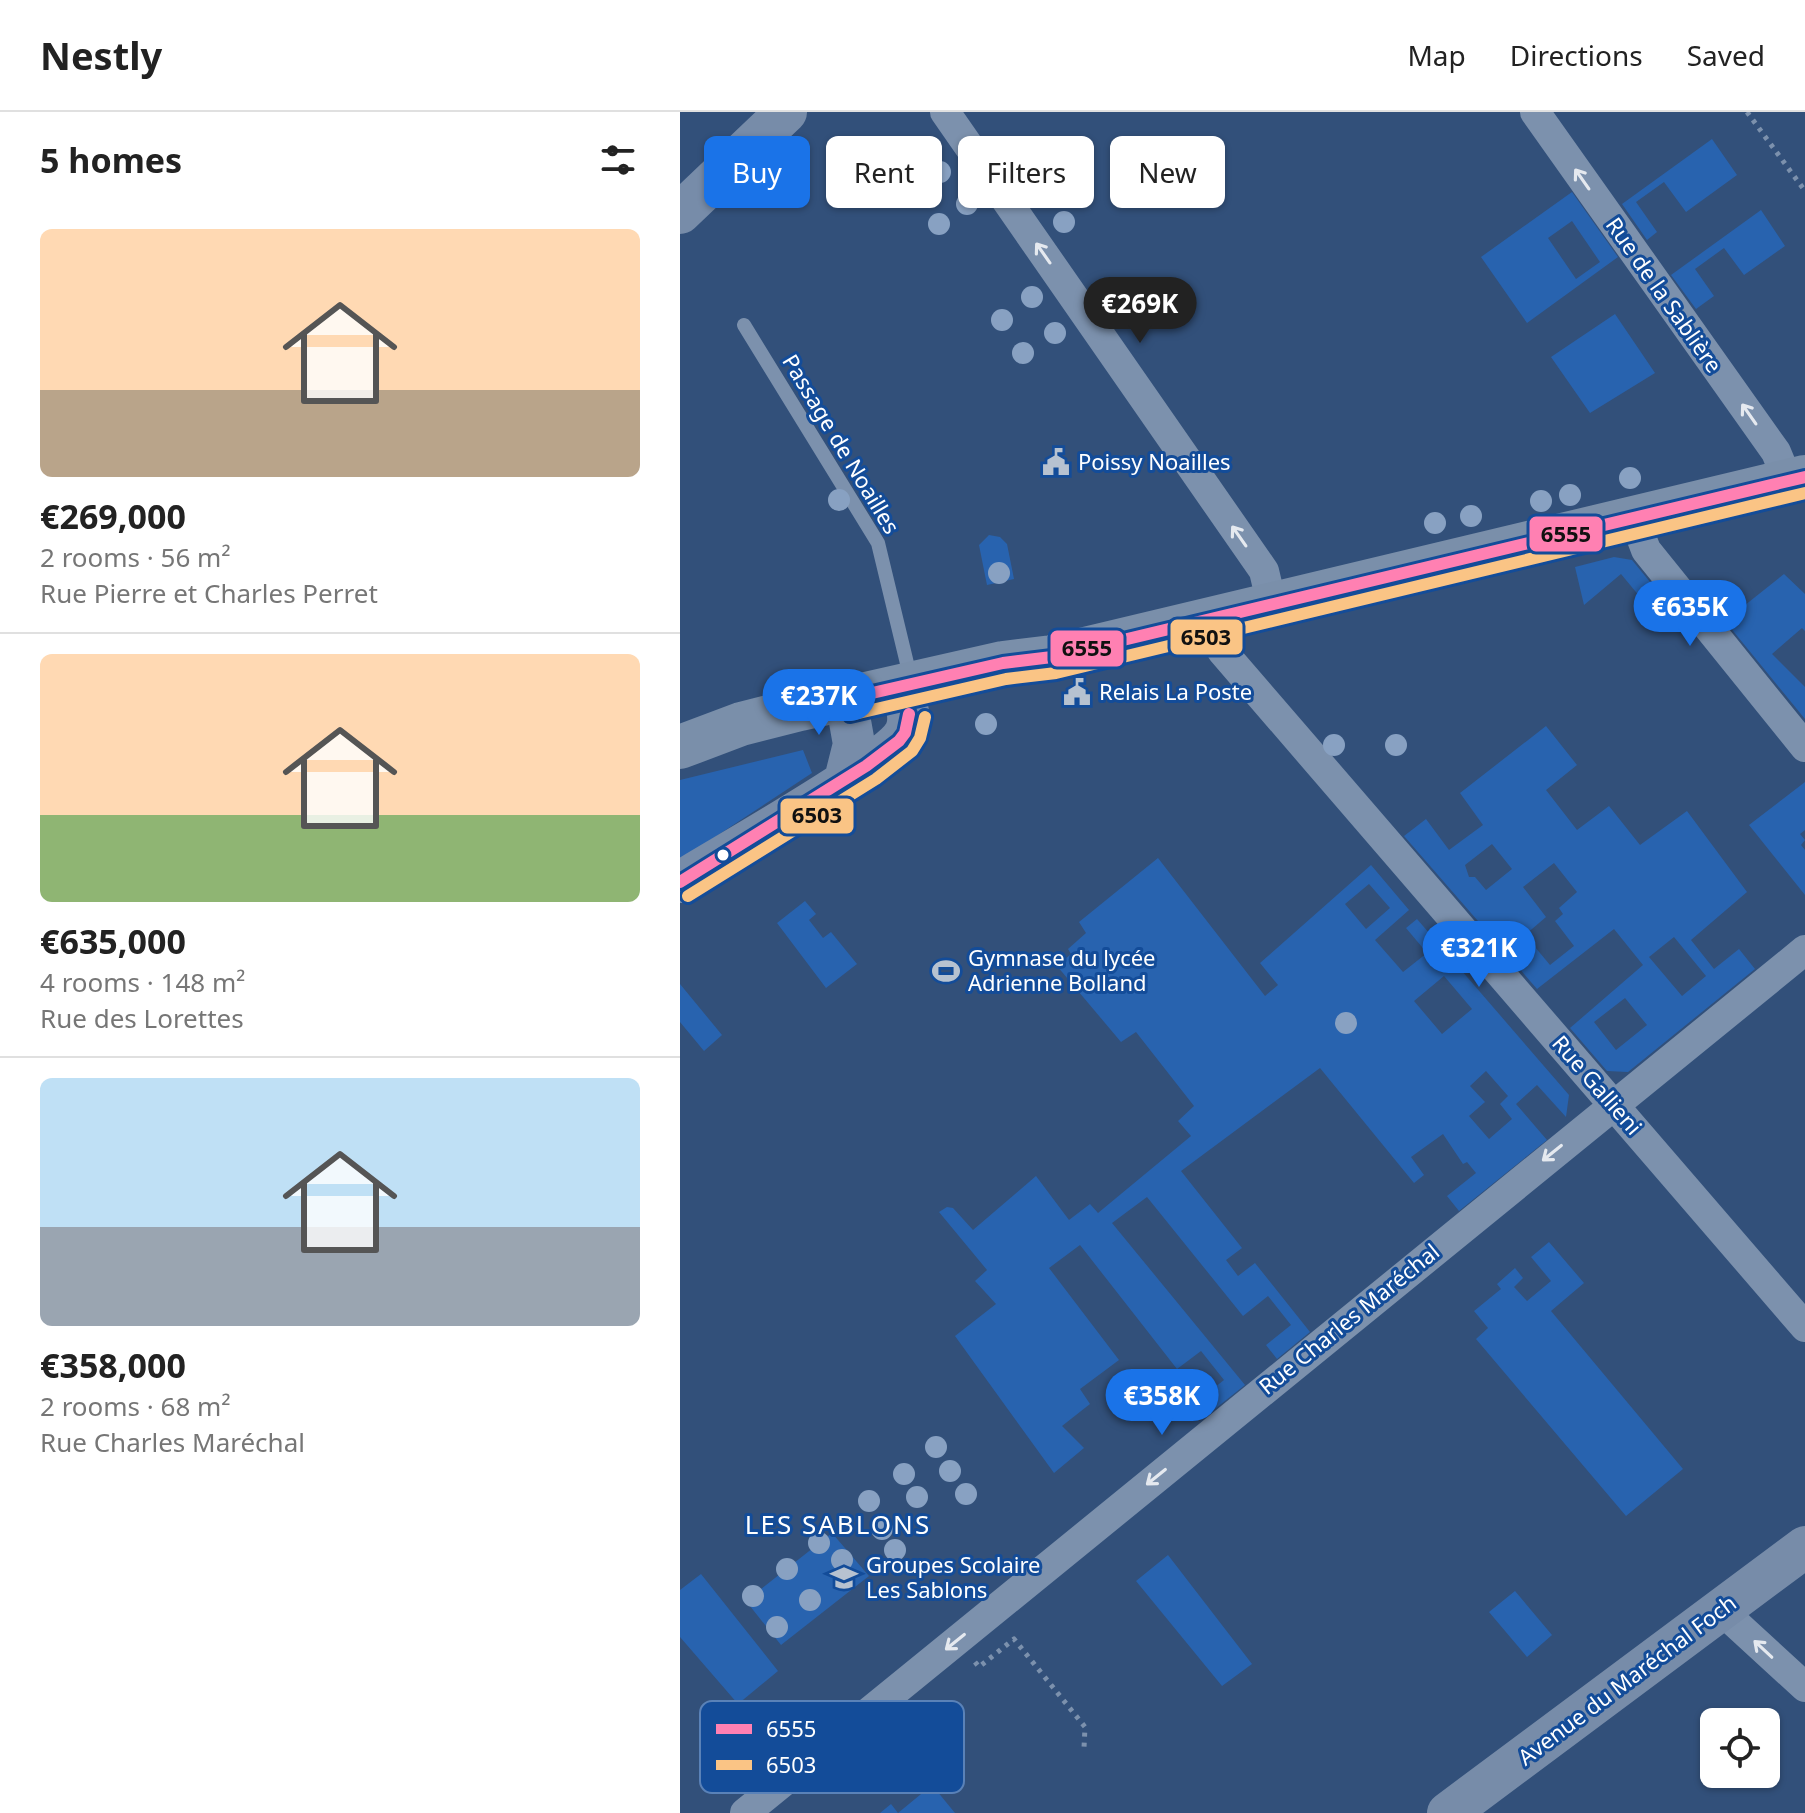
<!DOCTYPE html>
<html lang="en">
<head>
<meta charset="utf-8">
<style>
  :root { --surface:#fff; --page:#f2f2f2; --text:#222; --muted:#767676; --line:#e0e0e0; --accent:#1a73e8 }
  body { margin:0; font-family:"Noto Sans",sans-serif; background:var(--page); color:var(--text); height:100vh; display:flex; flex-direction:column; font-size:30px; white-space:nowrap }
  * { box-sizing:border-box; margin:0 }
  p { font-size:26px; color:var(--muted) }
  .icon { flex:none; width:44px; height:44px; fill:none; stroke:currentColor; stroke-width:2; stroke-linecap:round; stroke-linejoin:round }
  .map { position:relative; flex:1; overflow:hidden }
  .side { display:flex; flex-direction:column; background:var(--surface); width:680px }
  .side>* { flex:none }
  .top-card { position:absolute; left:24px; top:24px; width:760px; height:72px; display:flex; gap:16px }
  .fabs { position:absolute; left:1020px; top:1596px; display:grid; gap:16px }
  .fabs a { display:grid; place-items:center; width:80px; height:80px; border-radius:12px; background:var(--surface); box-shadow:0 2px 6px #0004; font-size:40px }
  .price { position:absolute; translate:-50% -68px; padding:0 18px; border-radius:28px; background:var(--accent); color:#fff; font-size:26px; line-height:52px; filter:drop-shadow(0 2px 4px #0008) }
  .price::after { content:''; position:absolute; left:50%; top:48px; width:24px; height:18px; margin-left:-12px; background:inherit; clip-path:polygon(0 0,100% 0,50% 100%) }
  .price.selected { background:#222; color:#fff }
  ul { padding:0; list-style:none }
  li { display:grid; align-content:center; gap:16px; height:424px; padding:0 40px }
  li+li { border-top:2px solid var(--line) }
  li span { display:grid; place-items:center; height:248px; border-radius:12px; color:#555 }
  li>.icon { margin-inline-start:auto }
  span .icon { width:144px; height:144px; fill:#fffc; stroke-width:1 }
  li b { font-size:34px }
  h2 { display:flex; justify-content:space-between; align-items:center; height:96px; padding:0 40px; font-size:34px }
  .chip { padding:0 28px; border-radius:12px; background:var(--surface); box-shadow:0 2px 6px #0004; font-size:28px; line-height:72px }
  .chip.selected { background:var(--accent); color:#fff }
  header { display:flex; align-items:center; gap:48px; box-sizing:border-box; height:112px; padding:0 40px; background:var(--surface); border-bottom:2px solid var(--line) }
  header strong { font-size:38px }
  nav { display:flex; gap:44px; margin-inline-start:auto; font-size:28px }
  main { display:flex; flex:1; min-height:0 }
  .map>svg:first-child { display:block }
  .green { fill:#2863af; fill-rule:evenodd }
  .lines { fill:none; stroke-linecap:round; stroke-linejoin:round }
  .path { stroke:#7c91ad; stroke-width:5; stroke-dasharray:4 6; stroke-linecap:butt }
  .lane { stroke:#7c91ad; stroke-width:14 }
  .street { stroke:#7c91ad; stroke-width:30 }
  .secondary { stroke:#778ca9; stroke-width:42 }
  .primary { stroke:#7a8faa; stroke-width:44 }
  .bus-1-casing { stroke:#134c99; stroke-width:18 }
  .bus-2-casing { stroke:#134c99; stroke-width:18 }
  .bus-1 { stroke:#ff80b2; stroke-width:12 }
  .bus-2 { stroke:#fac485; stroke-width:12 }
  .tree { fill:#88a1c2 }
  .oneway { stroke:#e5e9ef }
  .bus-dot { fill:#fff; stroke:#134c99; stroke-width:3 }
  .labels { text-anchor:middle; stroke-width:6; stroke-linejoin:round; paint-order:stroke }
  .street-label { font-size:22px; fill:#fff; stroke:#134c99 }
  .poi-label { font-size:22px; fill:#fff; stroke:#134c99; text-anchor:start }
  .quarter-label { font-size:26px; letter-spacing:2px; fill:#fff; stroke:#134c99 }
  .key { fill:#134c99; stroke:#5a82b8; stroke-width:2 }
  .key-label { font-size:22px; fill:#fff }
  .line-badge { stroke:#134c99; stroke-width:3 }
  .pale-badge-label { font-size:22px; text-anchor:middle; font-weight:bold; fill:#111 }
</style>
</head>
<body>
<header>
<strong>Nestly</strong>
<nav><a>Map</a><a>Directions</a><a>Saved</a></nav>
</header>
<main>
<section class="side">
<h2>5 homes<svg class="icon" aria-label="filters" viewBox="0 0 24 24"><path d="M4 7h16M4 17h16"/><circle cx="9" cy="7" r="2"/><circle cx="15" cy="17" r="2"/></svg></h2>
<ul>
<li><span style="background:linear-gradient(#ffd9b3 65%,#b9a48a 0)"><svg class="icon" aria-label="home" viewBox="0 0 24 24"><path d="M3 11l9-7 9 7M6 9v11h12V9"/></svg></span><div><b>€269,000</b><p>2 rooms · 56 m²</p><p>Rue Pierre et Charles Perret</p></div></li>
<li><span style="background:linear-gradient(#ffd9b3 65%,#8fb573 0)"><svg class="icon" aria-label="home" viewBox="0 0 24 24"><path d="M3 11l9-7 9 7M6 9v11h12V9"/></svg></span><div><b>€635,000</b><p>4 rooms · 148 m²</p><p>Rue des Lorettes</p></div></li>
<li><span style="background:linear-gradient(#bfe0f5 60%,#9aa5b1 0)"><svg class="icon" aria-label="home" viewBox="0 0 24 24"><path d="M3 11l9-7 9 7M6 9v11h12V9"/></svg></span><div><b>€358,000</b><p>2 rooms · 68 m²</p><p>Rue Charles Maréchal</p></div></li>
</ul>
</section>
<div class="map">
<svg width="1125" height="1701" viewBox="0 0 1125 1701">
  <rect width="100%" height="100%" fill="#32507a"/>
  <path class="green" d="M1032,27L1057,63L1006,100L984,70L956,90L977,120L967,128L942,92Z
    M892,80L938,145L847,211L801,145ZM892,109L920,150L896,167L868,126Z
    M1081,98L1105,134L1064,163L1044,136L1015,157L1034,184L1016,197L991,163Z
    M935,202L975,261L910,301L871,245Z
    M309,423L320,425L327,432L334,467L307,473L299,433Z
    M934,445L952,448L979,481L965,491L941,462L904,493L895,455Z
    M1104,462L1125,482V519L1122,516L1092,542L1125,575V607L1045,509Z
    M866,614L897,653L866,678L897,718L929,694L960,733L1007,699L1067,780L1011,828L1034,857L1059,837L1075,857L948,960L927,959L890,916L963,853L934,817L857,877L724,724L746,707L769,738L803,713L780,681ZM812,732L832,757L806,778L795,765H789L785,753ZM874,751L897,780L879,796L883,802L875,809L894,834L870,853L845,823L866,805L843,775ZM994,825L1026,864L1002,884L969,845ZM945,886L967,913L936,938L914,910Z
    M123,638L132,661L0,748V668Z
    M1125,670V718L1120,722L1125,728L1121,733L1125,738V783L1069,713Z
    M478,746L585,884L598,873L580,851L691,753L729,798L695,828L723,860L747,841L726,816L737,807L889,983L886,1005L857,973L836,992L867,1028L779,1099L767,1084L796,1061L787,1050L783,1052L763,1022L731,1045L744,1063L734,1071L640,956L501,1059L562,1136L546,1148L558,1164L575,1151L630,1220L597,1247L586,1233L611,1213L588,1184L563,1204L467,1085L432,1111L565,1273L531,1300L520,1287L544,1268L521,1239L497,1257L400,1133L369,1156L439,1248L400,1277L410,1292L382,1314L404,1336L374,1361L275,1224L316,1192L295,1169L307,1158L259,1100L267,1095L273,1096L293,1118L356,1064L389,1108L410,1092L418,1101L511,1024L498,1009L514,994L456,920L441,930L377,854L391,842L388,837L406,821L399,810ZM689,772L710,796L686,817L665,792ZM764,864L792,897L762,922L734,889ZM806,959L828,984L820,992L832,1007L809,1027L789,1004L805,990L790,974Z
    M125,789L136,802L129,808L143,826L151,820L177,852L146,876L97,811Z
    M0,872L42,923L24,939L0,910Z
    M869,1130L904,1171L871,1199L1003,1357L946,1404L796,1227L808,1216L794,1199L821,1177L817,1172L835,1156L843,1166L834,1175L847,1189L871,1169L851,1145Z
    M152,1421L189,1464L101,1533L66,1489Z
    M488,1443L572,1552L542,1574L456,1469Z
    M21,1462L98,1559L58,1592L0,1525V1478Z
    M835,1479L872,1523L847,1545L809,1500Z
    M252,1673L275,1701H200L211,1692L218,1701Z"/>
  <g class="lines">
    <path class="path" d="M1067,0L1125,79
      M295,1550L299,1555L334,1527L405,1615L404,1636"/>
    <path class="lane" d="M64,213L198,431L231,568"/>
    <path class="street" d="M265,0L584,459L592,493
      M855,0L1096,340L1108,369
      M954,406L966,438L1125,635
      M533,507L542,539L1125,1215
      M1041,1498L1125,1575
      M65,1701L1125,838"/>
    <path class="secondary" d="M0,101L106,0
      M165,668L174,632L166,587
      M0,770C38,746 210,650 225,621C233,606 225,589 222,574
      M768,1701L1125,1435"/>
    <path class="primary" d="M0,635L61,612L120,597L323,551L372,545L1125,365"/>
    <g class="bus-1-casing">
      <path id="bus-1" d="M166,587L323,551L372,545L1125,365
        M0,770L186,654L219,629L225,621L229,602"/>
    </g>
    <g class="bus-2-casing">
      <path id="bus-2" d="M170,603L326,567L376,561L1125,381
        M8,784L196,667L232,639L240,626L245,605"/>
    </g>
    <use href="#bus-1" class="bus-1"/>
    <use href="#bus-2" class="bus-2"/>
  </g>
  <g class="tree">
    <circle cx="260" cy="60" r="11"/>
    <circle cx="234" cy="77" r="11"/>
    <circle cx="54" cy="79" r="11"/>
    <circle cx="287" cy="92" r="11"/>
    <circle cx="384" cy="110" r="11"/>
    <circle cx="259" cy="112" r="11"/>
    <circle cx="352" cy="185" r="11"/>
    <circle cx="322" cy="208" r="11"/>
    <circle cx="375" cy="221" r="11"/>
    <circle cx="343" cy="241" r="11"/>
    <circle cx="950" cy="366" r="11"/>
    <circle cx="890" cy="383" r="11"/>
    <circle cx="159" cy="388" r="11"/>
    <circle cx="861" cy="389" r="11"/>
    <circle cx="791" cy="404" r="11"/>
    <circle cx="755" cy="411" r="11"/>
    <circle cx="319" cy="461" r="11"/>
    <circle cx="306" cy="612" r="11"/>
    <circle cx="654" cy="633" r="11"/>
    <circle cx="716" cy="633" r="11"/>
    <circle cx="666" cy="911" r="11"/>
    <circle cx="256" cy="1335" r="11"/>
    <circle cx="270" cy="1359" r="11"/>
    <circle cx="224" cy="1362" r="11"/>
    <circle cx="286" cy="1382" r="11"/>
    <circle cx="237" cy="1385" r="11"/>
    <circle cx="189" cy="1389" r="11"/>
    <circle cx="202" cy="1417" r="11"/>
    <circle cx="139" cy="1431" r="11"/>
    <circle cx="215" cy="1438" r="11"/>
    <circle cx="162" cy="1448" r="11"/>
    <circle cx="107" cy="1457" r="11"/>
    <circle cx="73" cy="1484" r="11"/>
    <circle cx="130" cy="1488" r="11"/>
    <circle cx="97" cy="1515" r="11"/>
  </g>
  <defs><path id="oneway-shaft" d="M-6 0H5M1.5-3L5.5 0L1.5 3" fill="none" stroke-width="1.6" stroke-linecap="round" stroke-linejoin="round" transform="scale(2)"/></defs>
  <g class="oneway">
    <use href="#oneway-shaft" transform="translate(902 67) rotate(-125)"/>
    <use href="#oneway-shaft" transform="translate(363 141) rotate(-125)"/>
    <use href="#oneway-shaft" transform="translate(1069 302) rotate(-125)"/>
    <use href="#oneway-shaft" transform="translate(559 424) rotate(-125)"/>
    <use href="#oneway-shaft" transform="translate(872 1041) rotate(141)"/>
    <use href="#oneway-shaft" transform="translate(476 1365) rotate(141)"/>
    <use href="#oneway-shaft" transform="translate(275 1530) rotate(141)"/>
    <use href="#oneway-shaft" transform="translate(1083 1537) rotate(-137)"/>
  </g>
  <defs>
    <g id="civic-bare" transform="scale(2.16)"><path d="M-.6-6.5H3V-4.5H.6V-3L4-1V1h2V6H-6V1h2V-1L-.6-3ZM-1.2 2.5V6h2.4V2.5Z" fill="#b7c2d0" stroke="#134c99" stroke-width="2.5" paint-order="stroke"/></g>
    <g id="stadium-bare" transform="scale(2.16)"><path d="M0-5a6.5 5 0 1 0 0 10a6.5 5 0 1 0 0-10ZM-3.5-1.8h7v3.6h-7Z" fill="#b7c2d0" stroke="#134c99" stroke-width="2.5" paint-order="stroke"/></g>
    <g id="school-bare" transform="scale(2.16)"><path d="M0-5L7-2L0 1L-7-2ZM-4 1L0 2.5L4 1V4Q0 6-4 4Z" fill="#b7c2d0" stroke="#134c99" stroke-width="2.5" paint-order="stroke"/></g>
  </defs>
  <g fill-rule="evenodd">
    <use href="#civic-bare" x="376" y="350"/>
    <use href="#civic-bare" x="397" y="580"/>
    <use href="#stadium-bare" x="266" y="859"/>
    <use href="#school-bare" x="164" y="1466"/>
  </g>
  <circle class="bus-dot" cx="43" cy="743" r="7"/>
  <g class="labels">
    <g class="street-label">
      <text transform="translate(984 183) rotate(55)" y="8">Rue de la Sablière</text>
      <text transform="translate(161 332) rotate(59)" y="8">Passage de Noailles</text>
      <text transform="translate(917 973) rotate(49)" y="8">Rue Gallieni</text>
      <text transform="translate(669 1207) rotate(-39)" y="8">Rue Charles Maréchal</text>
      <text transform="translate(947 1568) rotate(-37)" y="8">Avenue du Maréchal Foch</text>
    </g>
    <g class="poi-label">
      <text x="398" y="358">Poissy Noailles</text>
      <text x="419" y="588">Relais La Poste</text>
      <text x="288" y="854">Gymnase du lycée<tspan x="288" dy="25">Adrienne Bolland</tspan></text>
      <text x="186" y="1461">Groupes Scolaire<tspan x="186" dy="25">Les Sablons</tspan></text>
    </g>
    <g class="quarter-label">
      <text x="158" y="1422">LES SABLONS</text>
    </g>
  </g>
  <rect x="20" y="1589" width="264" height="92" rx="12" class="key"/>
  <rect x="36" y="1612" width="36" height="10" fill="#ff80b2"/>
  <rect x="36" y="1648" width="36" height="10" fill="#fac485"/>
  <g class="key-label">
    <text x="86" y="1625">6555</text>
    <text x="86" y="1661">6503</text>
  </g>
  <g class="line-badge">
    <rect x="848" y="403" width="76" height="38" rx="8" fill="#ff80b2"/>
    <rect x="489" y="506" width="75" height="38" rx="8" fill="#fac485"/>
    <rect x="369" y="517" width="76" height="39" rx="8" fill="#ff80b2"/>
    <rect x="99" y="685" width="76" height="38" rx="8" fill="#fac485"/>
  </g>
  <g class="pale-badge-label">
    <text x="886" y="430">6555</text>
    <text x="526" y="533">6503</text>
    <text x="407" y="544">6555</text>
    <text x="137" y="711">6503</text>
  </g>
</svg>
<div class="fabs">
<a><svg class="icon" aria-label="locate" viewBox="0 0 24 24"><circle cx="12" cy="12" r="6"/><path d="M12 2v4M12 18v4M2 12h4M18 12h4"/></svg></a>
</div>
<b class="price selected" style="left:460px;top:233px">€269K</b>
<b class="price" style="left:1010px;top:536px">€635K</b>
<b class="price" style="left:139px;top:625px">€237K</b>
<b class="price" style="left:799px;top:877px">€321K</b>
<b class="price" style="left:482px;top:1325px">€358K</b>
<div class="top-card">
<a class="chip selected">Buy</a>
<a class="chip">Rent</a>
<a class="chip">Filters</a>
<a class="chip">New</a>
</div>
</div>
</main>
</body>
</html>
